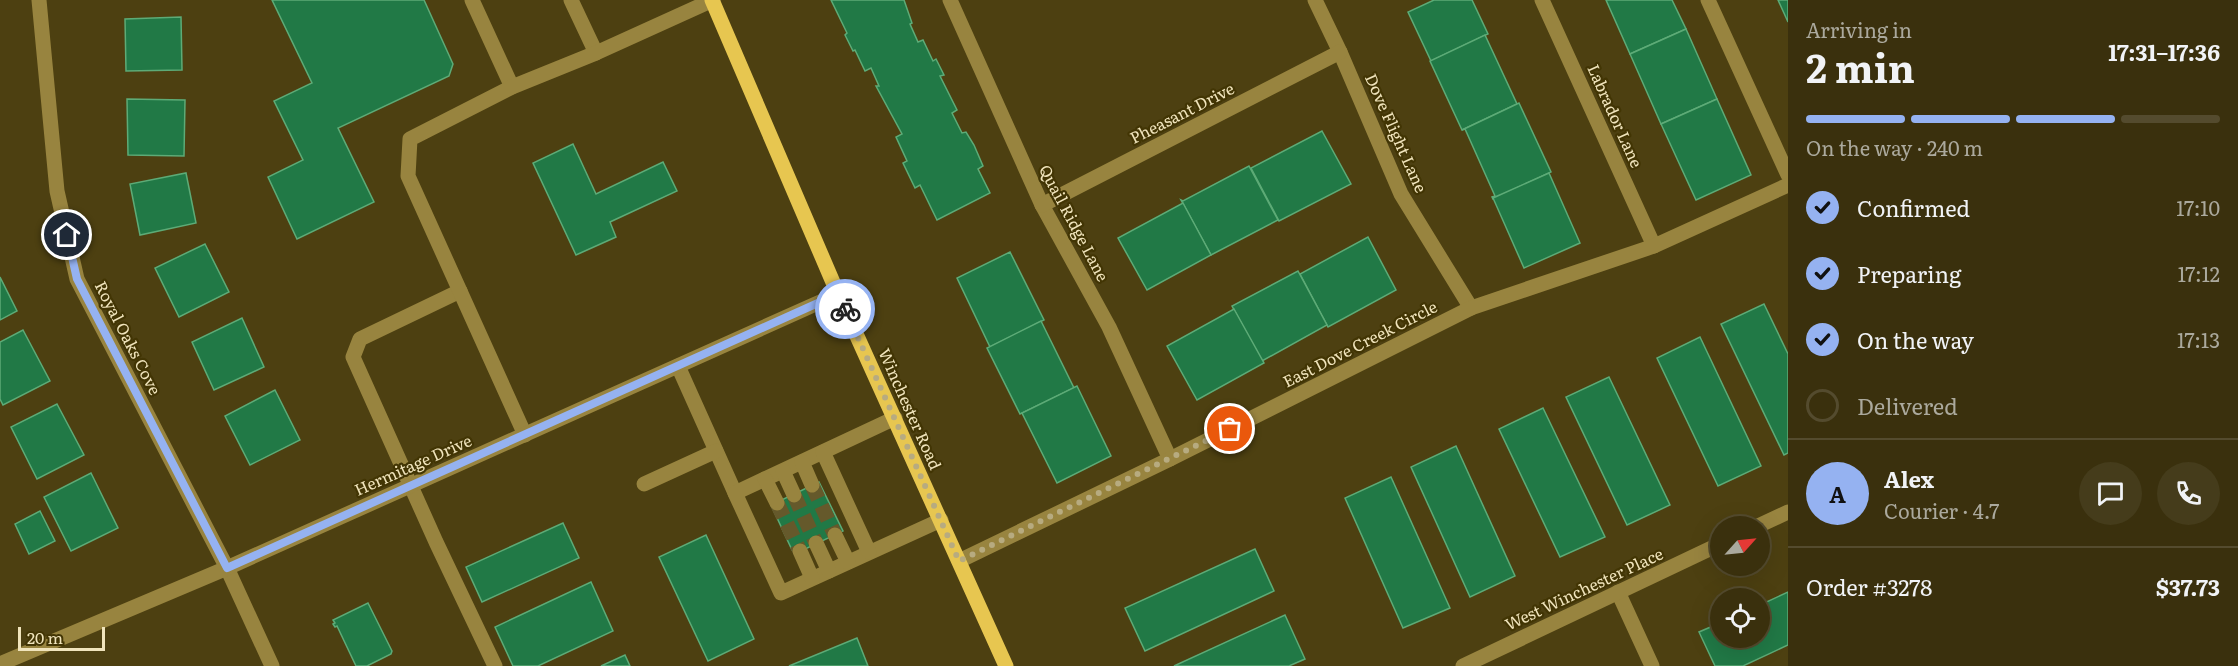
<!DOCTYPE html>
<meta charset="utf-8">
<style>
:root{--surface:#3a300d;--page:#453c1b;--text:#f1f3f6;--muted:#aba99d;--line:#544b2e;--accent:#95b2f1}
body{margin:0;font-family:Literata,serif;background:var(--page);color:var(--text);height:100vh;display:flex;flex-direction:column;font-size:22px;white-space:nowrap}
*{box-sizing:border-box;margin:0}
p{font-size:20px;color:var(--muted)}
.icon{flex:none;width:33px;height:33px;fill:none;stroke:currentColor;stroke-width:2;stroke-linecap:round;stroke-linejoin:round}
.map{position:relative;flex:1;overflow:hidden}
.details{display:flex;flex-direction:column;background:var(--surface);width:450px}
.details>*{flex:none}
.needle{width:39px;rotate:63deg}
.buttons{position:absolute;left:1710px;top:516px;display:grid;gap:12px}
.buttons a{display:grid;place-items:center;width:60px;height:60px;border-radius:50%;background:var(--surface);box-shadow:0 6px 24px #0002,0 0 0 2px var(--line);font-size:30px}
.scale{position:absolute;left:18px;bottom:15px;width:87px;box-sizing:border-box;padding-left:6px;border:3px solid #f0e4bc;border-top:0;font-size:16px;line-height:21px;white-space:nowrap;color:#f0e4bc;-webkit-text-stroke:4px #423504;paint-order:stroke}
.pin{position:absolute;display:grid;place-items:center;width:51px;height:51px;color:#fff;margin:-26px;border:3px solid #fff;border-radius:50%;box-shadow:0 2px 6px #0007}
.courier{position:absolute;display:grid;place-items:center;width:60px;height:60px;margin:-30px;border:4px solid #95b2f1;border-radius:50%;background:#fff;color:#222;box-shadow:0 2px 8px #0007}
.summary em{font-style:normal;font-weight:700}
.summary div{display:flex;flex-direction:column-reverse}
.summary{display:flex;align-items:center;justify-content:space-between;height:102px;padding:0 18px}
h1{font-size:39px;font-weight:700;line-height:45px}
.bar{display:grid;grid-template-columns:repeat(4,1fr);gap:9px 6px;align-content:center;height:72px;padding:0 18px}
.bar i{height:8px;border-radius:4px;background:var(--line)}
.bar .on{background:var(--accent)}
.bar p{grid-column:span 4}
.line{display:flex;align-items:center;gap:15px;padding:0 18px;border-top:2px solid var(--line)}
.line div{flex:1}
.round{display:grid;place-items:center;flex:none;width:63px;height:63px;border-radius:32px;background:var(--page)}
ol{padding:0 18px;list-style:none}
li{display:flex;align-items:center;gap:18px;height:66px}
li p{margin-inline-start:auto}
li .icon{padding:6px;border-radius:50%;background:var(--accent);color:#111;stroke-width:4}
li:last-child{color:var(--muted)}
li i{width:33px;height:33px;border:3px solid var(--line);border-radius:50%}
main{display:flex;flex:1;min-height:0}
.map>svg:first-child{display:block}
.building{fill:#217946;stroke:#5dab77;stroke-width:1.5}
.lines{fill:none;stroke-linecap:round;stroke-linejoin:round}
.minor-tunnel{stroke:#65592b;stroke-width:15;stroke-dasharray:15 8;stroke-linecap:butt}
.minor{stroke:#98843f;stroke-width:15}
.major{stroke:#e7c650;stroke-width:15}
.done{stroke:#b7ab80;stroke-width:6;stroke-dasharray:0 10.8}
.route{stroke:#95b2f1;stroke-width:8}
.labels{text-anchor:middle;stroke-width:4.5;stroke-linejoin:round;paint-order:stroke}
.street-label{font-size:16px;fill:#f0e4bc;stroke:#423504}
</style>
<main>
<div class="map">
<svg width="1788" height="666" viewBox="0 0 1788 666">
<rect width="100%" height="100%" fill="#4d4011"/>
<g class="building">
<polygon points="272,0 424,0 453,64 449,76 338,128 374,202 297,239 268,177 303,160 274,101 312,83"/>
<polygon points="831,0 904,0 912,23 910,24 918,42 923,40 933,61 936,59 944,75 940,76 957,110 952,113 962,133 966,132 974,145 983,166 978,169 990,193 937,220 920,185 915,188 903,163 907,161 896,137 902,134 876,86 879,86 871,68 865,71 855,50 853,51 845,35 847,33"/>
<polygon points="1434,0 1472,0 1488,34 1431,61 1408,12"/>
<polygon points="1606,0 1672,0 1686,29 1630,54"/>
<polygon points="1778,0 1788,0 1788,22"/>
<polygon points="181,17 182,70 126,71 125,19"/>
<polygon points="1686,29 1717,99 1661,124 1630,54"/>
<polygon points="1485,35 1517,104 1462,130 1430,61"/>
<polygon points="127,99 185,100 184,156 128,155"/>
<polygon points="1717,99 1751,175 1696,200 1661,124"/>
<polygon points="1519,103 1551,172 1493,199 1492,197 1495,196 1465,129 1462,130"/>
<polygon points="1322,131 1351,184 1279,221 1251,168"/>
<polygon points="573,144 596,194 663,162 677,191 610,222 616,237 576,255 533,163"/>
<polygon points="1249,166 1278,220 1211,255 1181,200 1183,201"/>
<polygon points="186,173 196,223 140,235 130,184"/>
<polygon points="1549,173 1580,243 1524,268 1493,198"/>
<polygon points="1183,203 1211,255 1147,290 1118,238"/>
<polygon points="1368,237 1396,290 1328,327 1300,274"/>
<polygon points="205,244 229,292 179,317 155,268"/>
<polygon points="1010,252 1044,320 990,347 957,278"/>
<polygon points="1298,271 1327,325 1262,361 1232,306"/>
<polygon points="0,277 17,311 0,320"/>
<polygon points="1764,304 1788,354 1788,453 1784,455 1721,324"/>
<polygon points="1234,309 1264,363 1197,400 1167,346"/>
<polygon points="242,318 264,367 214,390 192,342"/>
<polygon points="1041,321 1074,388 1020,414 987,348"/>
<polygon points="23,330 50,381 3,405 0,399 0,342"/>
<polygon points="1700,337 1761,466 1718,486 1657,358"/>
<polygon points="1609,377 1670,505 1627,525 1566,397"/>
<polygon points="1077,386 1111,456 1057,483 1022,413"/>
<polygon points="275,390 300,440 250,465 225,416"/>
<polygon points="57,404 84,455 37,479 11,427"/>
<polygon points="1543,408 1605,537 1560,557 1499,429"/>
<polygon points="1456,446 1515,576 1470,597 1411,467"/>
<polygon points="91,473 118,528 71,551 44,497"/>
<polygon points="1391,477 1450,608 1403,628 1345,498"/>
<polygon points="819,482 843,531 797,553 792,550 771,505"/>
<polygon points="40,511 55,541 29,554 15,524"/>
<polygon points="563,523 579,558 482,602 466,567"/>
<polygon points="706,535 754,639 708,661 659,557"/>
<polygon points="1255,549 1274,591 1145,651 1125,608"/>
<polygon points="591,582 613,631 538,666 513,666 495,627"/>
<polygon points="1788,592 1788,645 1743,666 1715,666 1699,632 1720,623 1720,638 1760,638 1760,605"/>
<polygon points="368,603 392,651 391,654 367,666 356,666 337,626 335,627 333,624 335,623 333,620"/>
<polygon points="1285,615 1305,659 1289,666 1174,666"/>
<polygon points="857,638 868,666 789,666"/>
<polygon points="625,655 630,666 601,666"/>
</g>
<g class="lines">
<g class="minor-tunnel">
<polyline points="812,485 835,535"/>
<polyline points="794,495 816,543"/>
<polyline points="777,503 800,551"/>
</g>
<g class="minor">
<polyline points="39,0 57,191 77,279 227,568 272,666"/>
<polyline points="472,0 512,87"/>
<polyline points="571,0 596,53"/>
<polyline points="950,0 1042,205 1109,327 1170,459"/>
<polyline points="1315,0 1340,52 1401,194 1471,308"/>
<polyline points="1542,0 1654,246"/>
<polyline points="1708,0 1788,175"/>
<polyline points="1042,205 1340,52"/>
<polyline points="460,291 360,339 353,357 436,542 495,666"/>
<polyline points="678,366 735,493"/>
<polyline points="895,418 735,493 781,593 941,520"/>
<polyline points="525,435 408,176 410,139 512,87 596,53 713,0"/>
<polyline points="823,452 869,552"/>
<polyline points="802,462 812,485"/>
<polyline points="783,471 794,495"/>
<polyline points="765,479 777,503"/>
<polyline points="644,484 716,451"/>
<polyline points="1758,526 1788,512"/>
<polyline points="835,535 848,562"/>
<polyline points="816,543 829,571"/>
<polyline points="800,551 812,578"/>
<polyline points="959,561 1170,459 1471,308 1654,246 1788,185"/>
<polyline points="1618,592 1652,666"/>
<polyline points="0,664 227,568 838,294"/>
<polyline points="1463,666 1720,544"/>
</g>
<polyline class="major" points="712,0 838,294 1006,666"/>
</g>
<g class="lines">
<polyline class="done" points="845,309 959,561 1230,429"/>
<polyline class="route" points="67,235 77,279 227,568 838,294 845,309"/>
</g>
<g class="labels">
<g class="street-label">
<text transform="translate(1182 113) rotate(-27)" y="6">Pheasant Drive</text>
<text transform="translate(1615 116) rotate(66)" y="6">Labrador Lane</text>
<text transform="translate(1396 133) rotate(66)" y="6">Dove Flight Lane</text>
<text transform="translate(1074 223) rotate(62)" y="6">Quail Ridge Lane</text>
<text transform="translate(128 338) rotate(63)" y="6">Royal Oaks Cove</text>
<text transform="translate(1360 344) rotate(-27)" y="6">East Dove Creek Circle</text>
<text transform="translate(910 409) rotate(66)" y="6">Winchester Road</text>
<text transform="translate(413 465) rotate(-24)" y="6">Hermitage Drive</text>
<text transform="translate(1584 589) rotate(-25)" y="6">West Winchester Place</text>
</g>
</g>
</svg>
<div class="buttons">
<a><svg class="needle" viewBox="-14 -14 28 28"><path d="M0-13l5 13h-10z" fill="#e53935"/><path d="M0 13l5-13h-10z" fill="#aba99d"/></svg></a>
<a><svg class="icon" aria-label="locate" viewBox="0 0 24 24"><circle cx="12" cy="12" r="6"/><path d="M12 2v4M12 18v4M2 12h4M18 12h4"/></svg></a>
</div>
<div class="scale">20 m</div>
<div class="pin" style="left:1230px;top:429px;background:#ea580c"><svg class="icon" aria-label="bag" viewBox="0 0 24 24"><path d="M5 8h14l-1 12H6zM9 8a3 3 0 0 1 6 0"/></svg></div>
<div class="pin" style="left:67px;top:235px;background:#1f2937"><svg class="icon" aria-label="home" viewBox="0 0 24 24"><path d="M3 11l9-7 9 7M6 9v11h12V9"/></svg></div>
<div class="courier" style="left:845px;top:309px"><svg class="icon" aria-label="bike" viewBox="0 0 24 24"><circle cx="6" cy="16" r="4"/><circle cx="18" cy="16" r="4"/><path d="M6 16l4-8h5l3 8M10 8l3 8H6M13 5h3"/></svg></div>
</div>
<section class="details">
<div class="summary"><div><h1>2 min</h1><p>Arriving in</p></div><em>17:31–17:36</em></div>
<div class="bar"><i class="on"></i><i class="on"></i><i class="on"></i><i></i><p>On the way · 240 m</p></div>
<ol>
<li><svg class="icon" aria-label="check" viewBox="0 0 24 24"><path d="M5 12l5 5 9-10"/></svg>Confirmed<p>17:10</p></li>
<li><svg class="icon" aria-label="check" viewBox="0 0 24 24"><path d="M5 12l5 5 9-10"/></svg>Preparing<p>17:12</p></li>
<li><svg class="icon" aria-label="check" viewBox="0 0 24 24"><path d="M5 12l5 5 9-10"/></svg>On the way<p>17:13</p></li>
<li><i></i>Delivered</li>
</ol>
<div class="line" style="height:108px"><b class="round" style="background:var(--accent);color:#111">A</b><div><b>Alex</b><p>Courier · 4.7</p></div><a class="round"><svg class="icon" aria-label="chat" viewBox="0 0 24 24"><path d="M4 5h16v11H9l-5 4z"/></svg></a><a class="round"><svg class="icon" aria-label="phone" viewBox="0 0 24 24"><path d="M5 4h4l2 5-3 2q2 4 5 5l2-3 5 2v4C11 20 4 13 5 4z"/></svg></a></div>
<div class="line" style="height:78px"><div>Order #3278</div><b>$37.73</b></div>
</section>
</main>
